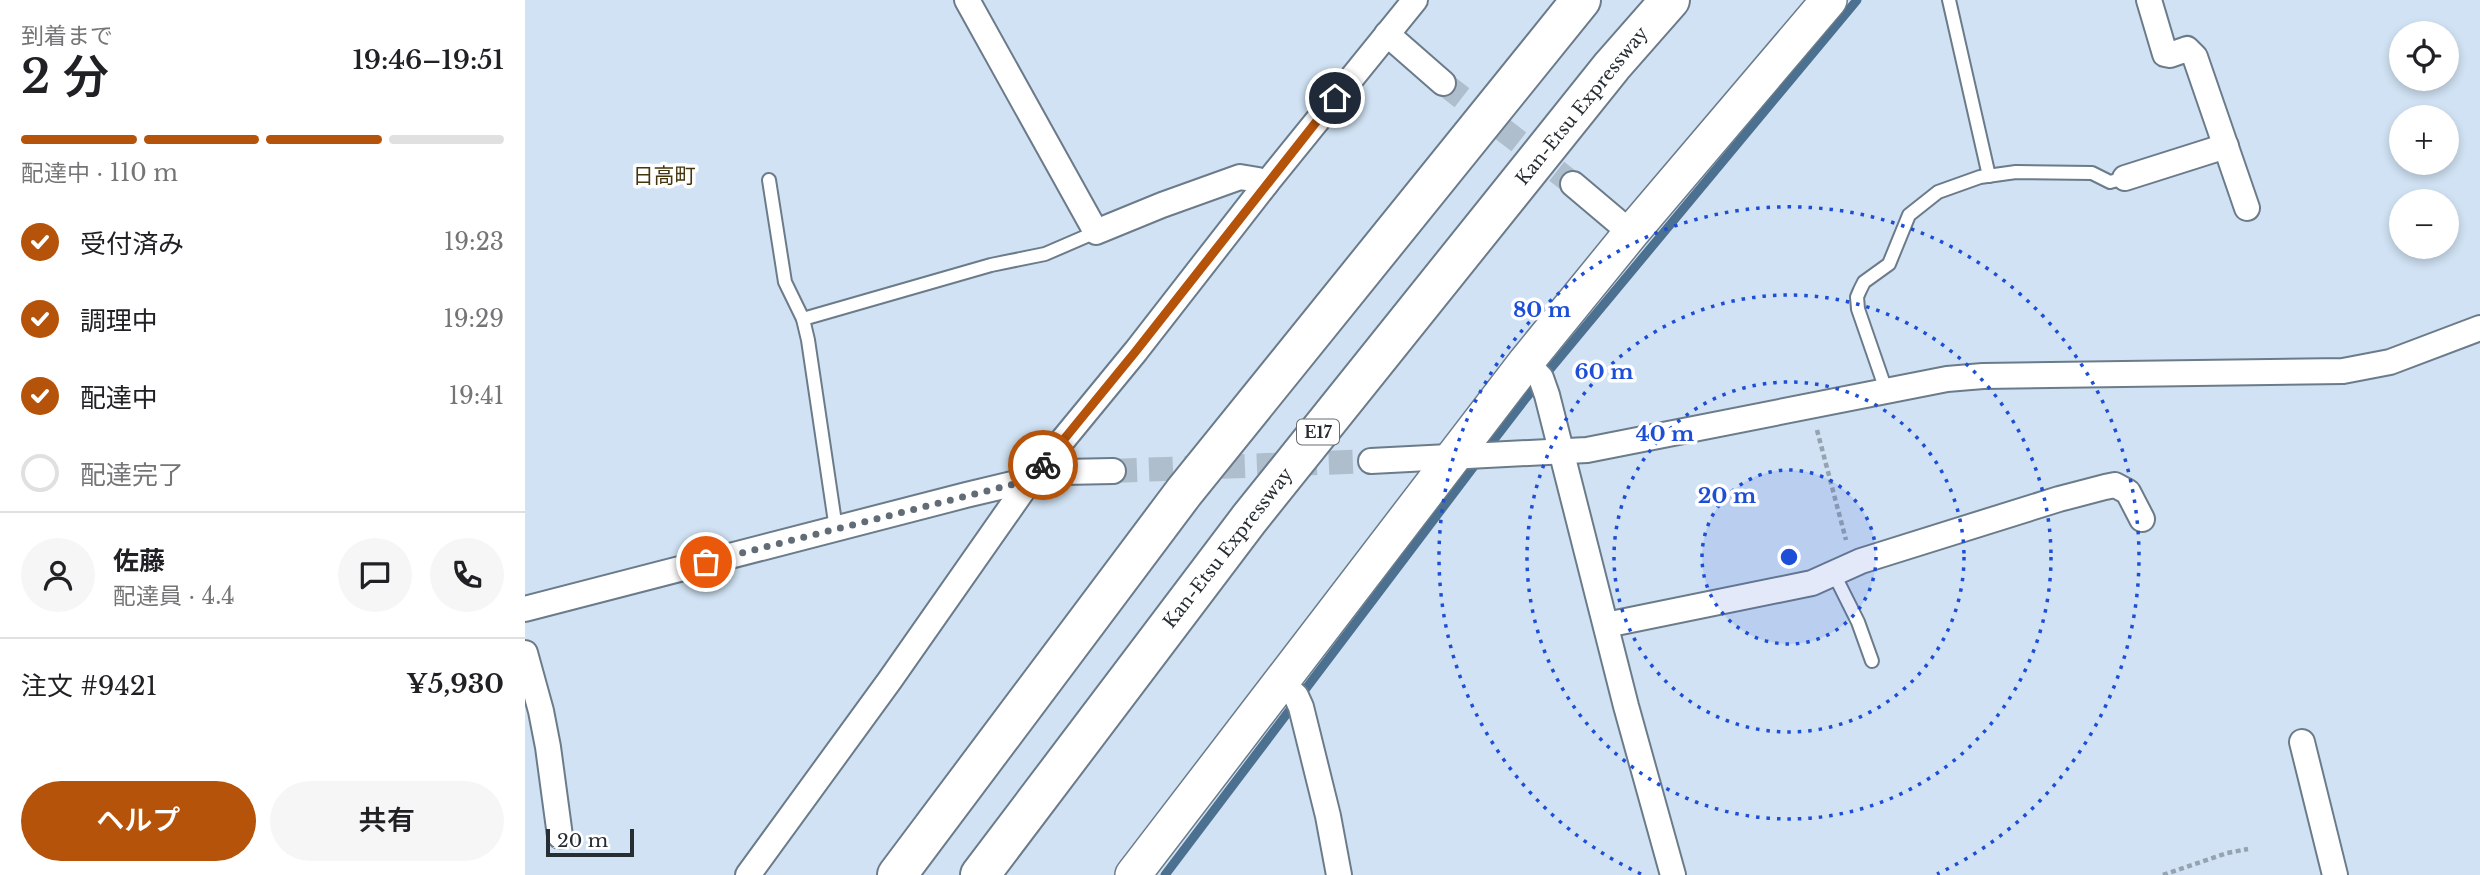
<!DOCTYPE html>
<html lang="ja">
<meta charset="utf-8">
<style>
:root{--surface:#fff;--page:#f6f6f6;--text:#202124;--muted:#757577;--line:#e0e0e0;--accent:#b45309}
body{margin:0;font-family:"Libre Baskerville","Noto Sans JP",serif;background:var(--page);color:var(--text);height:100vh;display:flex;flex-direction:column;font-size:26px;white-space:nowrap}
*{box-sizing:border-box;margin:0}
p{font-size:23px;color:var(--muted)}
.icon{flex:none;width:38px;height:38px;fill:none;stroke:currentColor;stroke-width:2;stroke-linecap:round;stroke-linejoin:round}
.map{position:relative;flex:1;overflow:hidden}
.panel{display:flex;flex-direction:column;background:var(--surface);width:525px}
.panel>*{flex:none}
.buttons{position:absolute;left:1864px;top:21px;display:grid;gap:14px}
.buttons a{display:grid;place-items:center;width:70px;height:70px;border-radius:50%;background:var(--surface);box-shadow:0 4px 10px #0003;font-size:35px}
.scale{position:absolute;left:21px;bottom:18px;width:88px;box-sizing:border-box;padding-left:7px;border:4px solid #262d33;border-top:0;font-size:19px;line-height:24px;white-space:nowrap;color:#262d33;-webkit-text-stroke:5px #fff;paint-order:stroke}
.pin{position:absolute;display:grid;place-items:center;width:60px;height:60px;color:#fff;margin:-30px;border:4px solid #fff;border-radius:50%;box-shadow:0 2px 7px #0007}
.courier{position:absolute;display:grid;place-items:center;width:70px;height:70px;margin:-35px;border:5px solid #b45309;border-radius:50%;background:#fff;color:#222;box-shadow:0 2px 9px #0007}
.head em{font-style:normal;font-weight:600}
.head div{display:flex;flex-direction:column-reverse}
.head{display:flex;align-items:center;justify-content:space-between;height:119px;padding:0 21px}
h1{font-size:46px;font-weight:600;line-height:52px}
.bar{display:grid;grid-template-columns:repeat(4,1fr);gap:10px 7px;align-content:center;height:84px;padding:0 21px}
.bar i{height:9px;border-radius:5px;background:var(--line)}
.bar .active{background:var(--accent)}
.bar p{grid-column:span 4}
.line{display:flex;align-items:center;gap:18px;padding:0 21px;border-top:2px solid var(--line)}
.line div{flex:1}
.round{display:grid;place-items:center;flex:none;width:74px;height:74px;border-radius:37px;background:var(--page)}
ol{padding:0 21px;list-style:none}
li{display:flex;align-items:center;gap:21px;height:77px}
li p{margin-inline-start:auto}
li .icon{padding:7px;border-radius:50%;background:var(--accent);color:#fff;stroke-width:4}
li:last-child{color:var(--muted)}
li i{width:38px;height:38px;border:4px solid var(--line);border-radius:50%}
.primary-button{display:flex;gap:14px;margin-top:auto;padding:14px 21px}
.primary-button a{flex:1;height:80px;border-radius:42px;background:var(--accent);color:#fff;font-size:28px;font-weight:600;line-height:80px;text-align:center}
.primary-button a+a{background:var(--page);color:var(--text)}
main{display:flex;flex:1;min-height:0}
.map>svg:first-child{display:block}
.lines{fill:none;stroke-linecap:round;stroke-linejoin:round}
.stream{stroke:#4c708f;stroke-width:9}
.street-tunnel{stroke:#aebecd;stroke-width:24;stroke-dasharray:24 12;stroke-linecap:butt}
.lane-casing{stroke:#6b7b8a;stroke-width:16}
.street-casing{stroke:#6b7b8a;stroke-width:28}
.secondary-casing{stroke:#6b7b8a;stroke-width:38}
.highway-casing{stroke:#6b7b8a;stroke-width:42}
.path{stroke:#95a3b0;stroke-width:4.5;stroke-dasharray:5 3.5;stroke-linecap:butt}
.lane{stroke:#fff;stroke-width:12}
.street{stroke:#fff;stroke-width:24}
.secondary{stroke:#fff;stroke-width:35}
.highway{stroke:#fff;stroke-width:38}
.done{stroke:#626c76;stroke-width:7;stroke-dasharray:0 12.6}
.route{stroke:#b45309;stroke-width:9}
.ring{fill:none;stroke:#1d4ed8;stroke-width:3.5;stroke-dasharray:3.5 7}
.labels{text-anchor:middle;stroke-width:7;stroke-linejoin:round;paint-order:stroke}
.shield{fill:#fff;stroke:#676c70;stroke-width:2}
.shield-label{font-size:16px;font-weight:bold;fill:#262d33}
.street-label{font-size:18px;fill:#262d33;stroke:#fff}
.quarter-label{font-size:21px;fill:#44350c;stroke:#fff}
.centre{fill:#1d4ed8;stroke:#fff;stroke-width:3.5}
.ring-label{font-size:21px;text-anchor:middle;font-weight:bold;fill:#1d4ed8;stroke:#fff;stroke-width:7;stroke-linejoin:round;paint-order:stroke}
</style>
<main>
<section class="panel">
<div class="head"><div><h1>2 分</h1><p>到着まで</p></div><em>19:46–19:51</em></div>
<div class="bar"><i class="active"></i><i class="active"></i><i class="active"></i><i></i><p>配達中 · 110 m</p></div>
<ol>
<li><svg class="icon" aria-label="check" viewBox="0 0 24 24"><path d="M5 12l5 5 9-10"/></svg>受付済み<p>19:23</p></li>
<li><svg class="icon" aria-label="check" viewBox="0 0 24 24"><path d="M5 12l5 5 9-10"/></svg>調理中<p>19:29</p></li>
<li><svg class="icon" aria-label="check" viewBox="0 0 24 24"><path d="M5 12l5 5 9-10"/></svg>配達中<p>19:41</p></li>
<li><i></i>配達完了</li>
</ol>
<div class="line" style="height:126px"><a class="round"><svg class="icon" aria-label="person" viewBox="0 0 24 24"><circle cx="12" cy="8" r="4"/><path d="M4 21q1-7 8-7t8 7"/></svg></a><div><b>佐藤</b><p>配達員 · 4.4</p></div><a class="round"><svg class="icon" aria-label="chat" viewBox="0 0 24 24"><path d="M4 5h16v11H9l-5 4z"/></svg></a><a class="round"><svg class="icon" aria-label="phone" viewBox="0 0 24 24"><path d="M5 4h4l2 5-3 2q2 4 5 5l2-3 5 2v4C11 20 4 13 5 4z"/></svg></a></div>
<div class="line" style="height:91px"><div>注文 #9421</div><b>¥5,930</b></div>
<div class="primary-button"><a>ヘルプ</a><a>共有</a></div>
</section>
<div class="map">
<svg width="1955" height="875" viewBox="0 0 1955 875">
<rect width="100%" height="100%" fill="#d0e2f3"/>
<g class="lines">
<g class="stream">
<polyline points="961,450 1001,398 1332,0"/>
<polyline points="640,875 953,461"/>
</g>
<g class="street-tunnel">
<polyline points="918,83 1048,184"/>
<polyline points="588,471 846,461"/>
</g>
<defs>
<g id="lane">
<polyline points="1424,0 1464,176"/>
<polyline points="244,180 260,282 278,319 283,340 311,529"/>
<polyline points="278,319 466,265 520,254 571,232"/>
<polyline points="1361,390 1333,309 1332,297 1335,290 1339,282 1364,264 1384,215 1413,192 1455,177 1491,172 1567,173 1585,182 1600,178"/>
<polyline points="1309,574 1333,622 1347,661"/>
</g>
<g id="street">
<polyline points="442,0 571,232 637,205 715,177 733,180 741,184"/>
<polyline points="1624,0 1640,54 1645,55 1662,49 1670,57 1722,208"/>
<polyline points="862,34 918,83"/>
<polyline points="1600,178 1701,146"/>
<polyline points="1048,184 1106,233"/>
<polyline points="1001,362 1016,378 1022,395 1101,706 1148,875"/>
<polyline points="846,461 1062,450 1422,379 1458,376 1818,371 1865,362 1955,328"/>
<polyline points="0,609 441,495 538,472 588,471"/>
<polyline points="1081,625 1287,583 1336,561 1534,499 1580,487 1590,485 1603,492 1617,519"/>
<polyline points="0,653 16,711 23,747 35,836"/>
<polyline points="756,682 771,696 776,707 803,816 814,875"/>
<polyline points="1777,742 1810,875"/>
<polyline points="223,875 365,680 505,480 611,351 741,184 890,0"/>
</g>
<polyline id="secondary" points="608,875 1001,362 1106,233 1304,0"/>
<g id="highway">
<polyline points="372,875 659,492 1056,0"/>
<polyline points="455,875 724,519 1087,66 1145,0"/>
</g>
</defs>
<use href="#lane" class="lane-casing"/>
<use href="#street" class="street-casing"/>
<use href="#secondary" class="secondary-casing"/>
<use href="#highway" class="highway-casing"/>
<g class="path">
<polyline points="1292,430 1321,540"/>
<polyline points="1638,875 1702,853 1723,849"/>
</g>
<use href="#lane" class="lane"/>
<use href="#street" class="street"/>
<use href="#secondary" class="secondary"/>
<use href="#highway" class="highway"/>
</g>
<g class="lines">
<polyline class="done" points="181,562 505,480 518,465"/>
<polyline class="route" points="518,465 611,351 810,98"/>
</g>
<circle cx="1264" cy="557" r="87" fill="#1d4ed8" fill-opacity=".12"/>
<g class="ring">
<circle cx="1264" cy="557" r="87"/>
<circle cx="1264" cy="557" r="175"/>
<circle cx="1264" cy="557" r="262"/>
<path d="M1116 874A350 350 0 1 1 1412 874"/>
</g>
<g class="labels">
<rect class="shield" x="772" y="419.5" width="42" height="25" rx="5"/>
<g class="shield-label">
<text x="793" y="438">E17</text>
</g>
<g class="street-label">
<text transform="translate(1057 106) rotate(-51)" y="6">Kan-Etsu Expressway</text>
<text transform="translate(703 548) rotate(-52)" y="6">Kan-Etsu Expressway</text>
</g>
<g class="quarter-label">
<text x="139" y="183">日高町</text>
</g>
</g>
<circle cx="1264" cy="557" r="10" class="centre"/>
<g class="ring-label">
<text x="1017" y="317">80 m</text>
<text x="1079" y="379">60 m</text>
<text x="1140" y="441">40 m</text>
<text x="1202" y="503">20 m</text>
</g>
</svg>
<div class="buttons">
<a><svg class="icon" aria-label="locate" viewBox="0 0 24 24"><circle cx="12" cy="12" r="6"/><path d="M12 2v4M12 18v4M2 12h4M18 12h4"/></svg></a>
<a>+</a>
<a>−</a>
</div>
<div class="scale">20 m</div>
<div class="pin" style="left:181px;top:562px;background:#ea580c"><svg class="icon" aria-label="bag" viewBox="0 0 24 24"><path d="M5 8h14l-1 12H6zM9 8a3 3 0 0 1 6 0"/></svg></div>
<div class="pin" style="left:810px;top:98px;background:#1f2937"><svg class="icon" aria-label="home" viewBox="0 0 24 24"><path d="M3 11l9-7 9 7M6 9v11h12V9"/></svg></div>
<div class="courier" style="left:518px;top:465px"><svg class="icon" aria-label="bike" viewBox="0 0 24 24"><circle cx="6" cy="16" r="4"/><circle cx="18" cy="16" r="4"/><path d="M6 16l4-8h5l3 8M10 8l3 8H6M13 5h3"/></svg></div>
</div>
</main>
